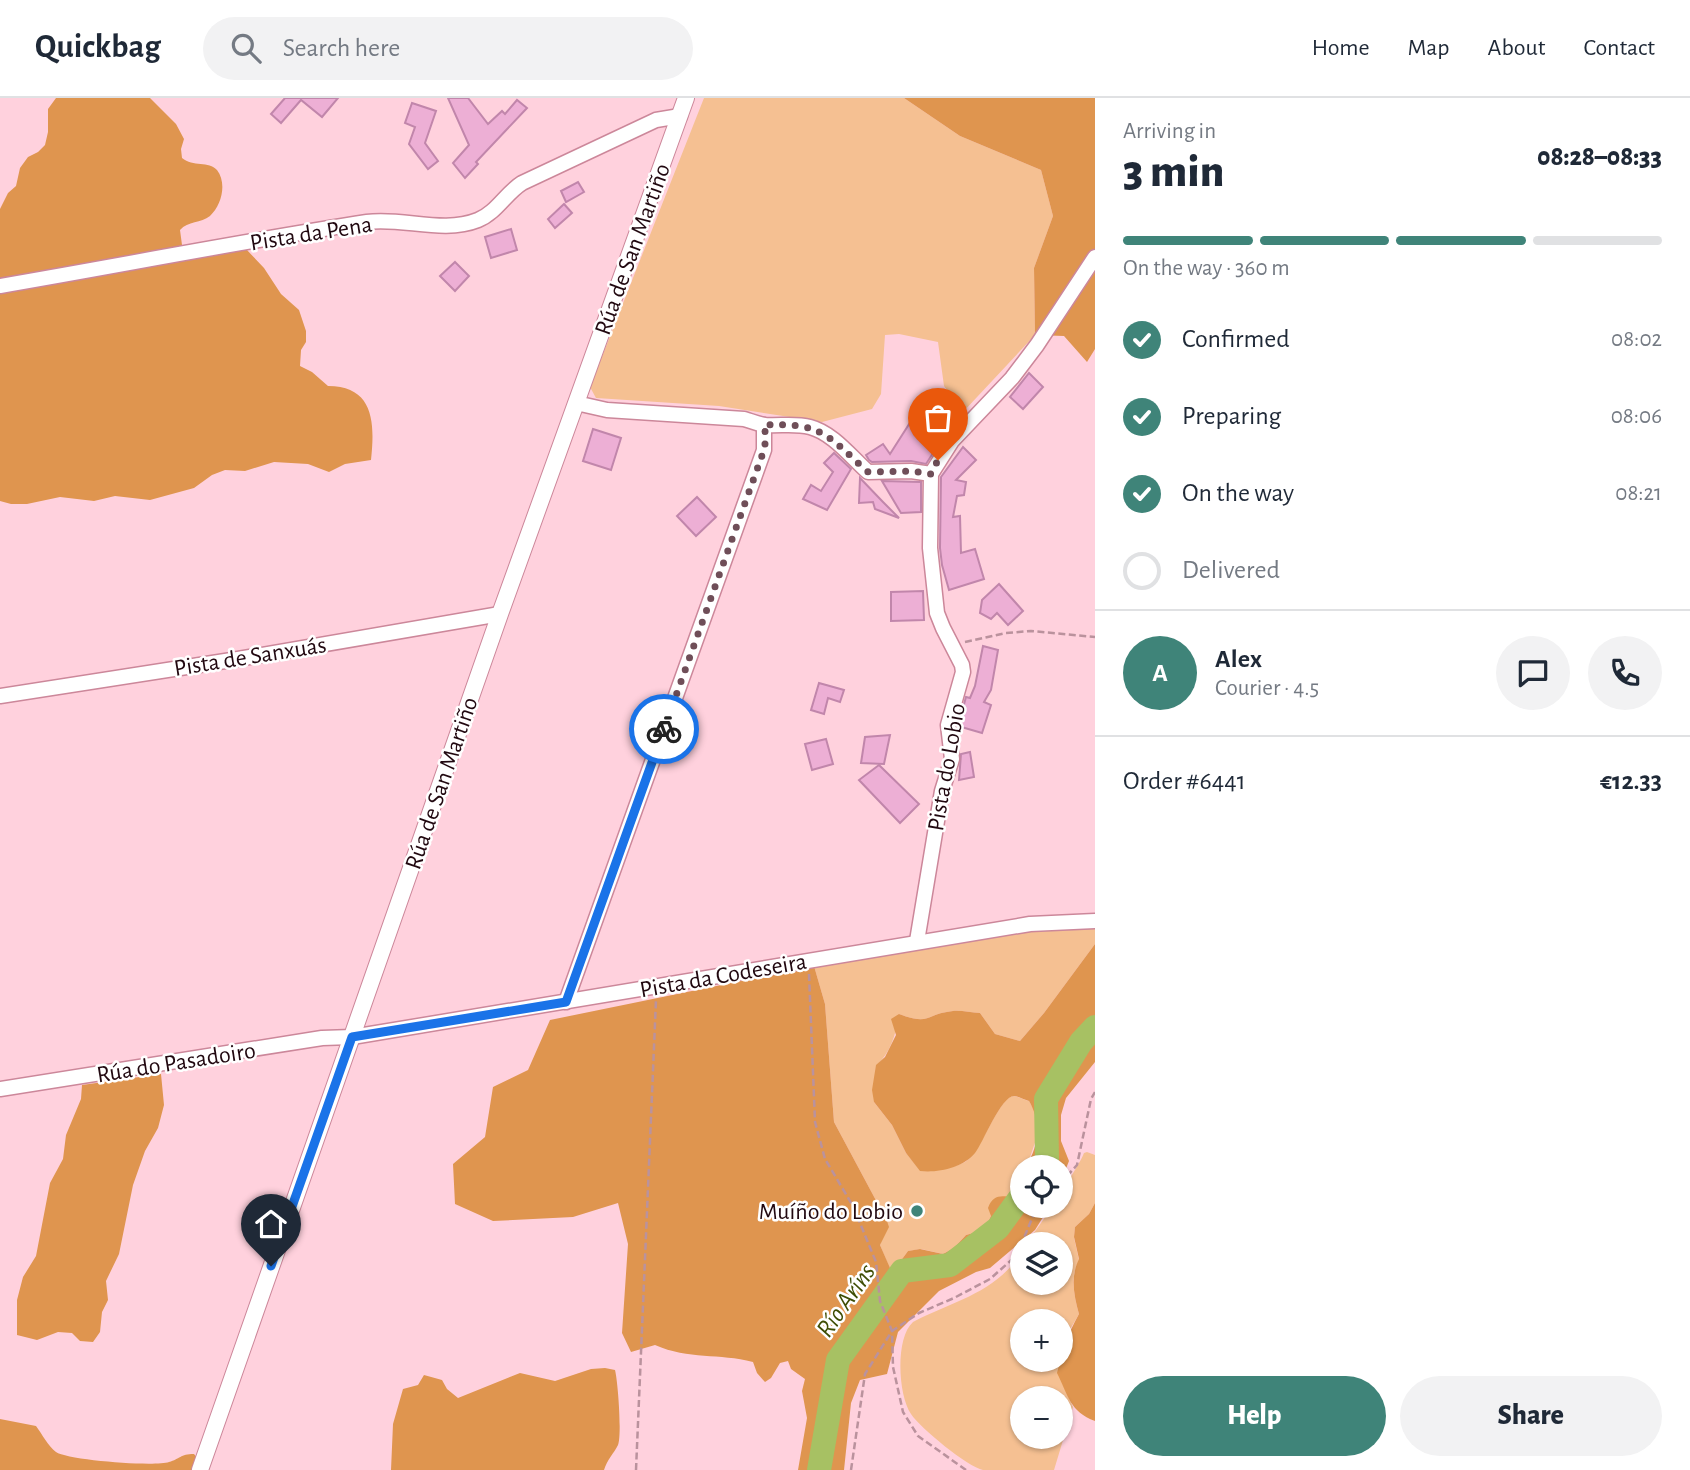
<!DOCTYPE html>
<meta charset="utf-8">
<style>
:root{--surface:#fff;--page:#f2f2f3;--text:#1f2937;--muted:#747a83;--line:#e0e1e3;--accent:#3f8479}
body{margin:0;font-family:"Alegreya Sans",sans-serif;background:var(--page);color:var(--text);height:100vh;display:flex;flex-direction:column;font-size:26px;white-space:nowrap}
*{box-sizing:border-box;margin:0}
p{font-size:23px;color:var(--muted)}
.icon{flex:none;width:38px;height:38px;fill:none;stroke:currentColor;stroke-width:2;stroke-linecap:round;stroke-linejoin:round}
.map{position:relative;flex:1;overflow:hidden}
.details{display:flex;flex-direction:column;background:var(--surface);width:595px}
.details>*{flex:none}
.buttons{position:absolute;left:1010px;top:1057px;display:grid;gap:14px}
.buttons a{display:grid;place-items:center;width:63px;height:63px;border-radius:50%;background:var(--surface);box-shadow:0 2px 5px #0004;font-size:35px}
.pin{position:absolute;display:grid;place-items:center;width:60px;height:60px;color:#fff;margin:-72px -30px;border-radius:50% 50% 50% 0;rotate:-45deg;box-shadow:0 0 7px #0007}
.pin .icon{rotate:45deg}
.courier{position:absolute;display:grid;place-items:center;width:70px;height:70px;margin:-35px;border:5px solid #1a73e8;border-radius:50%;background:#fff;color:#222;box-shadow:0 2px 9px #0007}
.overview em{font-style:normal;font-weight:800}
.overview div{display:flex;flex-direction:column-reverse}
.overview{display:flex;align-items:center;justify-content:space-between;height:119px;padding:0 28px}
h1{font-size:46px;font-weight:800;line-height:52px}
.bar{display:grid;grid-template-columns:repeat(4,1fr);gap:10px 7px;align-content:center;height:84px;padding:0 28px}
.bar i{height:9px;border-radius:5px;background:var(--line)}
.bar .on{background:var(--accent)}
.bar p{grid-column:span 4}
.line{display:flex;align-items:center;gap:18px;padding:0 28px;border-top:2px solid var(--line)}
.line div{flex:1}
.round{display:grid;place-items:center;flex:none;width:74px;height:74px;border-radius:37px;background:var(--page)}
ol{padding:0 28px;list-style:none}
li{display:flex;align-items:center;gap:21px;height:77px}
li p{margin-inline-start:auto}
li .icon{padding:7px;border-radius:50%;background:var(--accent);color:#fff;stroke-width:4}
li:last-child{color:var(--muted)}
li i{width:38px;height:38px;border:4px solid var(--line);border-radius:50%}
.cta{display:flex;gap:14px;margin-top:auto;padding:14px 28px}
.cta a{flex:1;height:80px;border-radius:42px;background:var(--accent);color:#fff;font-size:28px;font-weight:800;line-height:80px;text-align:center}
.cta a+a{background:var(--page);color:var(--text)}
header{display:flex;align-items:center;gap:42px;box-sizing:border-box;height:98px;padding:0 35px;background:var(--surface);border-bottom:2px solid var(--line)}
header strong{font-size:33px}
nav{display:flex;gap:38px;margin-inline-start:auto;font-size:24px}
.search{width:490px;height:63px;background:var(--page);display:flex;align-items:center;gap:18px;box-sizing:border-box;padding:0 24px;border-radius:38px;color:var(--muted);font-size:26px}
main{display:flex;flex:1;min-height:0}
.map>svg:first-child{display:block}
.green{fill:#f5c092;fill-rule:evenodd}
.forest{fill:#df954f}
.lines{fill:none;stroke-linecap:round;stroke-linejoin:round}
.river{stroke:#a7c163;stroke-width:24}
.building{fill:#edafd5;stroke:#c186ab;stroke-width:2}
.minor-casing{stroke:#cc879a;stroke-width:17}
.tertiary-casing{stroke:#cc879a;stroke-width:18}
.path{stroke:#ba929d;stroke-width:2.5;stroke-dasharray:7 3.5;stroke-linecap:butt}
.minor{stroke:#fff;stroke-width:14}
.tertiary{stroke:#fff;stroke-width:16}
.done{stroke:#6f4e58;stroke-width:7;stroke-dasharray:0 12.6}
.route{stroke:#1a73e8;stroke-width:9}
.poi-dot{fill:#3f8479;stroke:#fff;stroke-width:2.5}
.labels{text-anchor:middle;stroke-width:5;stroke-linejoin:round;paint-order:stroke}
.street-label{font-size:24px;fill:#210810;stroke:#fff}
.poi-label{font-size:24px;fill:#210810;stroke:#fff;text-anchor:end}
.water-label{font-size:26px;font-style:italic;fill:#3e4d04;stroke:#fff}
</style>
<header>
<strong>Quickbag</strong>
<div class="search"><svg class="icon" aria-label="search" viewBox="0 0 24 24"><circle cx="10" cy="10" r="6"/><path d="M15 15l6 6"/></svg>Search here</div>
<nav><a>Home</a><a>Map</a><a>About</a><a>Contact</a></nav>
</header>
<main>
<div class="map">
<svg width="1095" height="1372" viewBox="0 0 1095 1372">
<rect width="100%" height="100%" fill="#ffd1dd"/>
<g class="green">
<polygon points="704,0 904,0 960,38 1041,72 1053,118 1034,170 1035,237 963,314 944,288 938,244 899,236 885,237 881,296 872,311 822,324 719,308 596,300 590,289"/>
<path d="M1086,831H1095V846L1044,915L1020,943L995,936L980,915C971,915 961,912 953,913C925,916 931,928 899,916C896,936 891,954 876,968L874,1004L892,1027L906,1055L921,1073C934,1071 953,1071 965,1064C980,1056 999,999 1013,998C1018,998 1025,1002 1029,1003L1035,1013L1038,1036L1028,1065L1016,1079L1014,1101L991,1118L984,1132L966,1137L954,1150L943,1156L921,1151L908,1153L897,1168L890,1171L880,1147L887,1123L834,1024L825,906L814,868L1028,834Z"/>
<path d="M1087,1054L1095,1057V1105L1089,1116L1075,1129L1074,1140L1079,1162C1070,1179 1074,1198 1079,1216L1065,1240L1062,1264L1059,1268L1063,1287L1073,1309L1054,1372C1034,1372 1001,1372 983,1372C968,1369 920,1330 911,1316C898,1297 895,1240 913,1224C953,1203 997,1195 1022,1153V1185H1060V1146H1026L1053,1108H1060C1061,1089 1077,1072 1084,1055ZM1022,1223H1060V1262H1022ZM1022,1300H1060V1339H1022Z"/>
</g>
<g class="forest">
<path d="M56,0H150L176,26L184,41L181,51L182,60C193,69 209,63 217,72C227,85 222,107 210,118C201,125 188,123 180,132L182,147C202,159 225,153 246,151L264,170L281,196L299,212L306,233V244L301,252L300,268L312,274L328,288C374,288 375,325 371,362L345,366L329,374L308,366L274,364L245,373L225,372L212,377L194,390L150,402L115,398L94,403L60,399L27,406H11L0,403V111L8,95L16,88L20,70L28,59L38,54L45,47L48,34V11Z"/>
<polygon points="904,0 1095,0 1095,251 1087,264 1064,238 1035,237 1034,170 1053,118 1041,72 960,38"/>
<path d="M1095,846V964L1066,1000L1061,1017V1043L1069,1063L1061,1083L1060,1069H1025C1039,1049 1042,1025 1029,1003C1025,1002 1018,998 1014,998C1001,998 983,1045 975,1055C963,1070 938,1075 920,1073L906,1055L892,1027L874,1004L872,992L876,967L885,959L896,937L891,921L899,916C931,928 925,916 953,913C961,912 971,915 980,915L995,936L1020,943L1044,915Z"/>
<path d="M814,868L825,906L834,1024L887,1123L889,1129L880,1147L890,1170L897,1168L908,1153L920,1151L943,1156L954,1150L966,1137L984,1132L991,1118L988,1110C993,1097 1001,1097 1014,1100L1016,1079L1022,1073V1108H1050L1035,1132L990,1170L976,1174L939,1193L898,1234L887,1276L860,1282L851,1305L844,1372H798L807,1320L802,1293L805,1281L791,1271L788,1263L780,1265L771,1280L765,1284L757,1275L753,1264C719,1255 689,1262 655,1247L631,1254L622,1235L628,1146L618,1105L573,1119L493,1123L455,1106L453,1066L485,1039L493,989L528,972L550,922Z"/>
<polygon points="161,976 164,1007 158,1030 145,1053 133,1087 119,1156 106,1183 108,1202 102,1214 100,1234 93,1244 80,1243 72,1235 58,1234 37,1242 17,1237 17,1202 23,1179 36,1158 50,1085 63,1061 66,1037 81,1001 82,987"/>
<path d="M1095,1105V1323C1070,1314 1068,1297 1057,1275C1063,1253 1067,1237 1079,1216C1074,1198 1070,1179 1079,1161L1074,1139L1075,1129L1089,1116Z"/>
<path d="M591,1271L605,1270L615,1272C618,1284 622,1336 618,1347C614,1355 607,1362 604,1372H391L393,1326L403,1291L418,1287L424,1277L442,1282L447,1291L458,1300L520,1275L555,1283Z"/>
<path d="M0,1321L36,1328C42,1336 48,1348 56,1354C67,1362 154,1369 169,1364C180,1361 180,1356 194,1356L198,1361L196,1372H0Z"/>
</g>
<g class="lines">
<g class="river">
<polyline points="1041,1069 1047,1061 1046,1001 1081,944 1095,929"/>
<polyline points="819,1372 838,1262 902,1173 950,1167 998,1130 1022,1097"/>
</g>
</g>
<g class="building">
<polygon points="285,0 338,0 322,19 301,2 281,25 271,16"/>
<polygon points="448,0 468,0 488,26 502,13 505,16 517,2 527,10 476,64 478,66 465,80 453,65 469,47"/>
<polygon points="412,5 436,13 425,45 438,63 428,71 409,46 415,29 405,25"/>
<polygon points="578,84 584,94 566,104 561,93"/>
<polygon points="564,106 572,115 555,130 548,121"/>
<polygon points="511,131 517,152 491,160 485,139"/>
<polygon points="455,164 469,178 455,193 440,178"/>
<polygon points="1029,275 1043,289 1023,311 1010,299"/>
<polygon points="913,320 939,337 935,352 926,366 911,363 872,364 869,362 866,357 883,346 890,356"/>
<polygon points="593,331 621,340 611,372 583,363"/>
<polygon points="963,349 976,362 956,382 966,384 964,397 957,398 953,419 960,418 961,455 975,451 984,481 949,492 942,467 940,450 941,379"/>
<polygon points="834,355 851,371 827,412 803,401 811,387 821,393 833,374 824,365"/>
<polygon points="860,380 883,404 899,420 875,411 873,404 859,405"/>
<polygon points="882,383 921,384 921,414 901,415"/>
<polygon points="697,399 716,419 696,438 677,418"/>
<polygon points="999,486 1023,513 1008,527 997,515 991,521 980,515 982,502"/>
<polygon points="923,493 924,522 891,523 891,494"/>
<polygon points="983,548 998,552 991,592 984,604 991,607 982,635 958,628 966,599 970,600 975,588"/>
<polygon points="819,585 844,592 840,604 828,600 824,616 811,612"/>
<polygon points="890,637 884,666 861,665 865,639"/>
<polygon points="826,641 833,666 812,672 805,646"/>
<polygon points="970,654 974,679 959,682 961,656"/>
<polygon points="879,667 919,706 900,725 859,682"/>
</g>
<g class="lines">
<defs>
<g id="minor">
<path d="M0,188C122,167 244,143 367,124C403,119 443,136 478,122C496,115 506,95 522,85L656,22L680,18"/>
<path d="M576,305L607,312L744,321C751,323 758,326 765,327C781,328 795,325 810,329C833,335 851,359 868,374L911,373L931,376"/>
<polyline points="0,598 238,561 500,516"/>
<polyline points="917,843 942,693 952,661 948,627 963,574 962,567 943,530 937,515 930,450 931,376 952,343 1012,280 1037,247 1095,159"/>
<polyline points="566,904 764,352 764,327"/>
<polyline points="0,991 322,940 352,939 1030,826 1095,823"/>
</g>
<polyline id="tertiary" points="200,1372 500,516 686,0"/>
</defs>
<use href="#minor" class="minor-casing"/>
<use href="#tertiary" class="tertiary-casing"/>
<g class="path">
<polyline points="965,544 1006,535 1031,533 1095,539"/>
<polyline points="809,876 815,1024 825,1061 853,1108 876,1164 880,1203 892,1233 893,1269 903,1314 918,1338 966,1372"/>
<polyline points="1060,1086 1077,1067 1091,1001 1095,994"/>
<polyline points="636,1372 656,902"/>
<polyline points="851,1372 865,1276 892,1233 919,1215 954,1200 990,1181 1017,1157 1035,1113 1041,1108"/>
</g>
<use href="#minor" class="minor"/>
<use href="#tertiary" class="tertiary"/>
</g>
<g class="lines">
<path class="done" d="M664,631L764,352L766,340L764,327C822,324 828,338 868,374L912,373L931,376L938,362"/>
<polyline class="route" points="271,1168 352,939 566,904 664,631"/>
</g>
<circle class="poi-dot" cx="917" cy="1113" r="7"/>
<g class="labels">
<g class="street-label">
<text transform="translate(311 135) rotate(-9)" y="8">Pista da Pena</text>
<text transform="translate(632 151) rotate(-70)" y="8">Rúa de San Martiño</text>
<text transform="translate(250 558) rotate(-9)" y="8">Pista de Sanxuás</text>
<text transform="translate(946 669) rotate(-80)" y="8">Pista do Lobio</text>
<text transform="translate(441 685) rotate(-71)" y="8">Rúa de San Martiño</text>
<text transform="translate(723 877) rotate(-10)" y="8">Pista da Codeseira</text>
<text transform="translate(176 964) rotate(-9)" y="8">Rúa do Pasadoiro</text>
</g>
<g class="poi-label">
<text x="903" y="1121">Muíño do Lobio</text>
</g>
<g class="water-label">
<text transform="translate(845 1202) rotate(-55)" y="9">Río Aríns</text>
</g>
</g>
</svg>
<div class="buttons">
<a><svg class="icon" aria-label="locate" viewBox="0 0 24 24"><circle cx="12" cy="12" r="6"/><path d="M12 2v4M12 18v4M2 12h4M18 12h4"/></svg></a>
<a><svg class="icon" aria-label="layers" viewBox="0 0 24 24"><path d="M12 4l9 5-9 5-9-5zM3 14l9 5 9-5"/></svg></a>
<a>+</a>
<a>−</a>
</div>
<div class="pin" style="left:938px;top:362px;background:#ea580c"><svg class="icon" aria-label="bag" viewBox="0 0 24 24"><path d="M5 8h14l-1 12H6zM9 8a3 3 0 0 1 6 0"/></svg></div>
<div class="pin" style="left:271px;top:1168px;background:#1f2937"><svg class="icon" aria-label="home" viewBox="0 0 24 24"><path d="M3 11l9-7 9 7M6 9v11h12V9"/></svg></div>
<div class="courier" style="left:664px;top:631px"><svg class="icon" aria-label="bike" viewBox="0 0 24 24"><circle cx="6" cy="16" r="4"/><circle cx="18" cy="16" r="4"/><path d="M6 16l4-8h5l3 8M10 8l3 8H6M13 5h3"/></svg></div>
</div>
<section class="details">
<div class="overview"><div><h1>3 min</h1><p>Arriving in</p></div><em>08:28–08:33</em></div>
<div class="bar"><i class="on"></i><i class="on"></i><i class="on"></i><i></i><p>On the way · 360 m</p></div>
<ol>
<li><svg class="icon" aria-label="check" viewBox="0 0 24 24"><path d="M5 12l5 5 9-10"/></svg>Confirmed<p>08:02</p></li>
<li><svg class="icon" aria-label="check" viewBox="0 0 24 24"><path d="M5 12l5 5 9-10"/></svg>Preparing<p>08:06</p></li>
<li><svg class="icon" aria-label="check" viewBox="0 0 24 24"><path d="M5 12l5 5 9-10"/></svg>On the way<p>08:21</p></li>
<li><i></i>Delivered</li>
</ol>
<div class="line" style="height:126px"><b class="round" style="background:var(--accent);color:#fff">A</b><div><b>Alex</b><p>Courier · 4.5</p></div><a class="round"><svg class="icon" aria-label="chat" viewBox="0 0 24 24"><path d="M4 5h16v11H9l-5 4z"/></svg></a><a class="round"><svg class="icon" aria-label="phone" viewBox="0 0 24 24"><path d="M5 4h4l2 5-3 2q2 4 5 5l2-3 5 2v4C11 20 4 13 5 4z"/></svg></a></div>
<div class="line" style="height:91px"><div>Order #6441</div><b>€12.33</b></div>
<div class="cta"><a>Help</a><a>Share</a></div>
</section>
</main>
